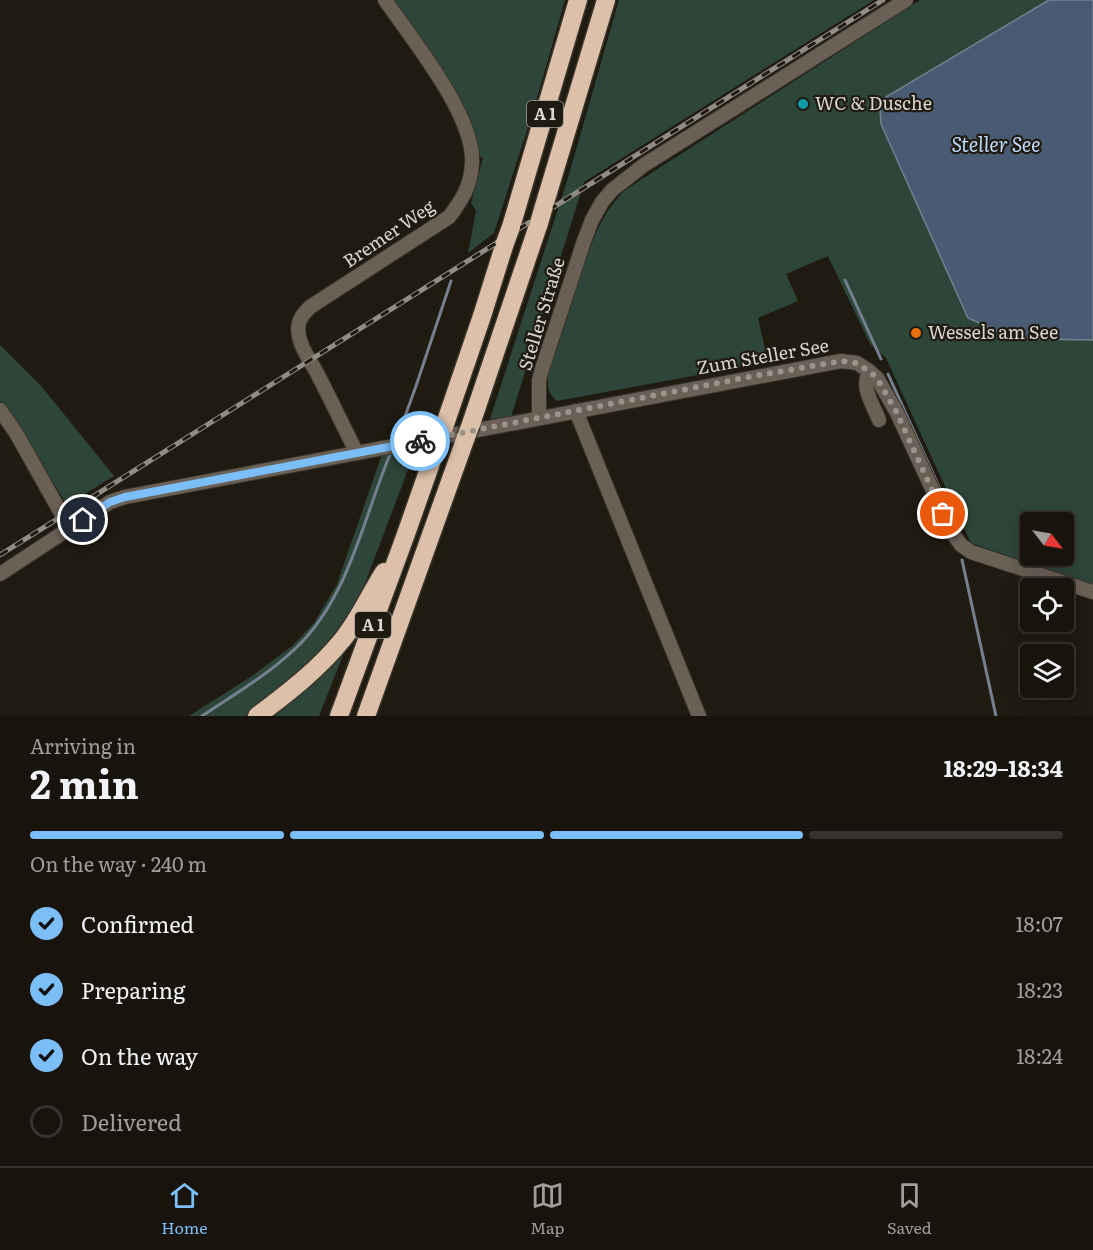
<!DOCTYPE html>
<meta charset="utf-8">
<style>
:root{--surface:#18140d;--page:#25211b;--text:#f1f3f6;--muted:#9f9e9d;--line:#36332e;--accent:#7bbef8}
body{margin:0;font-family:Literata,serif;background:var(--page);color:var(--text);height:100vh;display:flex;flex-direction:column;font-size:22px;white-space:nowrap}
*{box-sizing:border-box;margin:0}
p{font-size:20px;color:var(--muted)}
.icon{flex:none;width:33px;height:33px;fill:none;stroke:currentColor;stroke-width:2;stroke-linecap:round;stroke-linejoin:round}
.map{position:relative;height:716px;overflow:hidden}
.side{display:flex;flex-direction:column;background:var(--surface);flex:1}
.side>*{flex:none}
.needle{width:39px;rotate:121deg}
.buttons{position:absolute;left:1020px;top:512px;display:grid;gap:12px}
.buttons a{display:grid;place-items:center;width:54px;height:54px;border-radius:6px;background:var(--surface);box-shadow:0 3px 15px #0003,0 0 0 2px var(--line);font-size:30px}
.pin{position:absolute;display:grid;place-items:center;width:51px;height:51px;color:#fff;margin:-26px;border:3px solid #fff;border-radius:50%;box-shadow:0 2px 6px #0007}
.courier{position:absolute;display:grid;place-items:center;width:60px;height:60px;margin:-30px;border:4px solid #7bbef8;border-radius:50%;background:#fff;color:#222;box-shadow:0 2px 8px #0007}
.summary em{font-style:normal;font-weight:700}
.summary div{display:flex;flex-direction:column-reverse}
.summary{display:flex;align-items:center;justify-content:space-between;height:102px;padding:0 30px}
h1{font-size:39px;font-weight:700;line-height:45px}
.bar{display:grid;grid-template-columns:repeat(4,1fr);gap:9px 6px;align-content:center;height:72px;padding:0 30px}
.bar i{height:8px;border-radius:4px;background:var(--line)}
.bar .current{background:var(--accent)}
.bar p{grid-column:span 4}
ol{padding:0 30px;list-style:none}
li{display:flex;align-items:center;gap:18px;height:66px}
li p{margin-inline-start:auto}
li .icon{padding:6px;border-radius:50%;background:var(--accent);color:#111;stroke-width:4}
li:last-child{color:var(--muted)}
li i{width:33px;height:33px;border:3px solid var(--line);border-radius:50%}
.menu{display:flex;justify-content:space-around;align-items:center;height:84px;border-top:2px solid var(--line);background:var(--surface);font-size:16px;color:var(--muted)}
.menu a{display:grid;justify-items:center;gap:3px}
.menu .current{color:var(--accent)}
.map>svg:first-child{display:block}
.green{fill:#2e453a;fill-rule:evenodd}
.water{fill:#495b73;stroke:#74808f;stroke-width:1.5}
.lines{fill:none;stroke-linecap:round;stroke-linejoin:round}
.stream{stroke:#74808f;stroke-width:3}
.minor-casing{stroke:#3a352c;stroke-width:16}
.highway-casing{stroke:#3a352c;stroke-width:21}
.minor{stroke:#6b6056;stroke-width:14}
.highway{stroke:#dcc0a9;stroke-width:18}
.rail-casing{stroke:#918d85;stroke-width:5}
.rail{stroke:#201b11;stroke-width:3;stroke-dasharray:9;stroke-linecap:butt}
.highway-bridge-casing{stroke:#3a352c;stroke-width:21;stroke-linecap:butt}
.highway-bridge{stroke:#dcc0a9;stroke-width:18}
.done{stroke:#99958d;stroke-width:6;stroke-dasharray:0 10.8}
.route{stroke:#7bbef8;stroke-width:8}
.culture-dot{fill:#0f9aa8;stroke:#201b11;stroke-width:2}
.food-dot{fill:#e8710a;stroke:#201b11;stroke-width:2}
.labels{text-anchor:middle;stroke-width:4.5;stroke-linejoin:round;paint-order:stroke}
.shield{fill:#201b11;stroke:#a29f97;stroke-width:1.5}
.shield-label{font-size:16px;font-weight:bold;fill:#dad7d0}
.poi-label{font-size:18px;fill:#dad7d0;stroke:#201b11;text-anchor:start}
.street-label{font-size:18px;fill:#dad7d0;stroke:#201b11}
.water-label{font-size:20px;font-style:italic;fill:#bbd8fd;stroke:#201b11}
</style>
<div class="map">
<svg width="1093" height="716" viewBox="0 0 1093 716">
<rect width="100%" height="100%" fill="#201b11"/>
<g class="green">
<polygon points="390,0 565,0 535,105 494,233 468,253 476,211 471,203 483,158 480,157 467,114"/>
<polygon points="619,0 874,0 584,182 511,417 490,419 567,181"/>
<path d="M920,0H1093V586L971,543L886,358L870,344L828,256L786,274L798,301L758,318L768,362L557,401C547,392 548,387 548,374C558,346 567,318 576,290C588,254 597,217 625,190ZM1030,522H1064V555H1030Z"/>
<polygon points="0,345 42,387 114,476 67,505 21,430 0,401"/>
<polygon points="417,446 364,586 342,630 310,666 247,716 189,716 252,676 291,647 314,623 337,584 382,454"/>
<polygon points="343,655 319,716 271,716 313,684"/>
</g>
<polygon class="water" points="1049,0 1093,0 1093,340 1032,339 999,332 968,318 881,124 880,110 886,97"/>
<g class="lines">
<g class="stream">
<polyline points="845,280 881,359"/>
<polyline points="888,374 959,531"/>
<polyline points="399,433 416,386 451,281"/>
<polyline points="962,560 996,716"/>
<path d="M202,716C236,693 273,672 302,642C351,590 364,516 391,452"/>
</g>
<defs>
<g id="minor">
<path d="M869,371C861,389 872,402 879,420"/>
<polyline points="0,410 16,433 70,529"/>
<polyline points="576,411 699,716"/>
<polyline points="539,418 539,380 542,369 584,241 592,220 602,202 612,190 644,165 906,0"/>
<path d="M357,453C344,428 332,402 319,377C313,364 301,350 299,336C296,323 301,316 310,307L449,217C462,200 471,186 472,163C475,116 412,39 385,0"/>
<polyline points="0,574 96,511 110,502 125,497 841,361 857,363 869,371 877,378 897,413 953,534 961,545 971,552 1093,592"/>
</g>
<g id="highway">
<polyline points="544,206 606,0"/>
<polyline points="511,227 578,0"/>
<polyline points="471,424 539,223"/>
<polyline points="443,430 482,316 505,243"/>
<path d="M257,716C288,693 319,669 343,639C359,619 370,594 384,572"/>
<polyline points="339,716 406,534 438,443"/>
<polyline points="366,716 466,437"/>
</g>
</defs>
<use href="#minor" class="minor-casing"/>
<use href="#highway" class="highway-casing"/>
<use href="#minor" class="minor"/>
<use href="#highway" class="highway"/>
<defs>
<polyline id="rail" points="0,555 883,0"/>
</defs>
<use href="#rail" class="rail-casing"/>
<use href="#rail" class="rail"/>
<defs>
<g id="highway-bridge">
<polyline points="539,223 544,206"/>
<polyline points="505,243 511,227"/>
<polyline points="466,437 471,424"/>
<polyline points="438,443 443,430"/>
</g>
</defs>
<use href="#highway-bridge" class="highway-bridge-casing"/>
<use href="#highway-bridge" class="highway-bridge"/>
</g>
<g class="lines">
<polyline class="done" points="420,441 754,376 842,361 856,363 869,371 877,378 897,413 943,514"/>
<polyline class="route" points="83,520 110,502 125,497 420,441"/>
</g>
<circle class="culture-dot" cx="803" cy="104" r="6"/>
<circle class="food-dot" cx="916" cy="333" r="6"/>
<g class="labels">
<g class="shield">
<rect x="527" y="101" width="36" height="26" rx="4.5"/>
<rect x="355" y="612" width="36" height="26" rx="4.5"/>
</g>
<g class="shield-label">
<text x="545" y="120">A 1</text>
<text x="373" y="631">A 1</text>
</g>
<g class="poi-label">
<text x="815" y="110">WC &amp; Dusche</text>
<text x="928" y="339">Wessels am See</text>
</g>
<g class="street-label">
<text transform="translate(389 234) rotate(-34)" y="6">Bremer Weg</text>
<text transform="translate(542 314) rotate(-73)" y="6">Steller Straße</text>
<text transform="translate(763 357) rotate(-10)" y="6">Zum Steller See</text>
</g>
<g class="water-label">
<text x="996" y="152">Steller See</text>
</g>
</g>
</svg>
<div class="buttons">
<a><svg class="needle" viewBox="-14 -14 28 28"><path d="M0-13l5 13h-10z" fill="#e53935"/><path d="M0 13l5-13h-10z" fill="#9f9e9d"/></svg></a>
<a><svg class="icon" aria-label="locate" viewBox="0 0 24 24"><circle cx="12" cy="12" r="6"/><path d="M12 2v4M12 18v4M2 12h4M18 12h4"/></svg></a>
<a><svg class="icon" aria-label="layers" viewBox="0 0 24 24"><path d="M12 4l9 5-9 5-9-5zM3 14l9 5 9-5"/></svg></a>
</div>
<div class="pin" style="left:943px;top:514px;background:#ea580c"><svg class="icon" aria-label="bag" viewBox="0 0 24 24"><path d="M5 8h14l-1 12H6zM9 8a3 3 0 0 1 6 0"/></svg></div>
<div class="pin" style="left:83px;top:520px;background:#1f2937"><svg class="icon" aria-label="home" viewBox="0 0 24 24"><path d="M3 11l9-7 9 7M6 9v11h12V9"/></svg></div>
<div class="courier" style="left:420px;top:441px"><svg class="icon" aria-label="bike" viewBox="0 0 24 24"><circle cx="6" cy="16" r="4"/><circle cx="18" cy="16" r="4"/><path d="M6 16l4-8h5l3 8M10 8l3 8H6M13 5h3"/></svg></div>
</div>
<section class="side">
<div class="summary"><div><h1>2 min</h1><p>Arriving in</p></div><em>18:29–18:34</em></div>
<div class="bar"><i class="current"></i><i class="current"></i><i class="current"></i><i></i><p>On the way · 240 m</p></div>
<ol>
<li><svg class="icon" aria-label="check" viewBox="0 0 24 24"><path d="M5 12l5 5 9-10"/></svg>Confirmed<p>18:07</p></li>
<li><svg class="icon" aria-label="check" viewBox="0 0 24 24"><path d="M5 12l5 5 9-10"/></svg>Preparing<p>18:23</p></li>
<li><svg class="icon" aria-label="check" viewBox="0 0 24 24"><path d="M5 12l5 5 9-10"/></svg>On the way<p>18:24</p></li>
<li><i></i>Delivered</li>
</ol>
</section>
<nav class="menu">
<a class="current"><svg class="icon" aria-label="home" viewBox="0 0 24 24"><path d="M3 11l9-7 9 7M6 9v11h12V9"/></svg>Home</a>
<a><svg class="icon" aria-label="map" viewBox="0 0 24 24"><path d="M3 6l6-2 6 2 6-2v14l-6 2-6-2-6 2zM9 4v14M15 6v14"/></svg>Map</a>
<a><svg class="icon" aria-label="saved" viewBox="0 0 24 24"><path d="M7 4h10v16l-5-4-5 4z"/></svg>Saved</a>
</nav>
